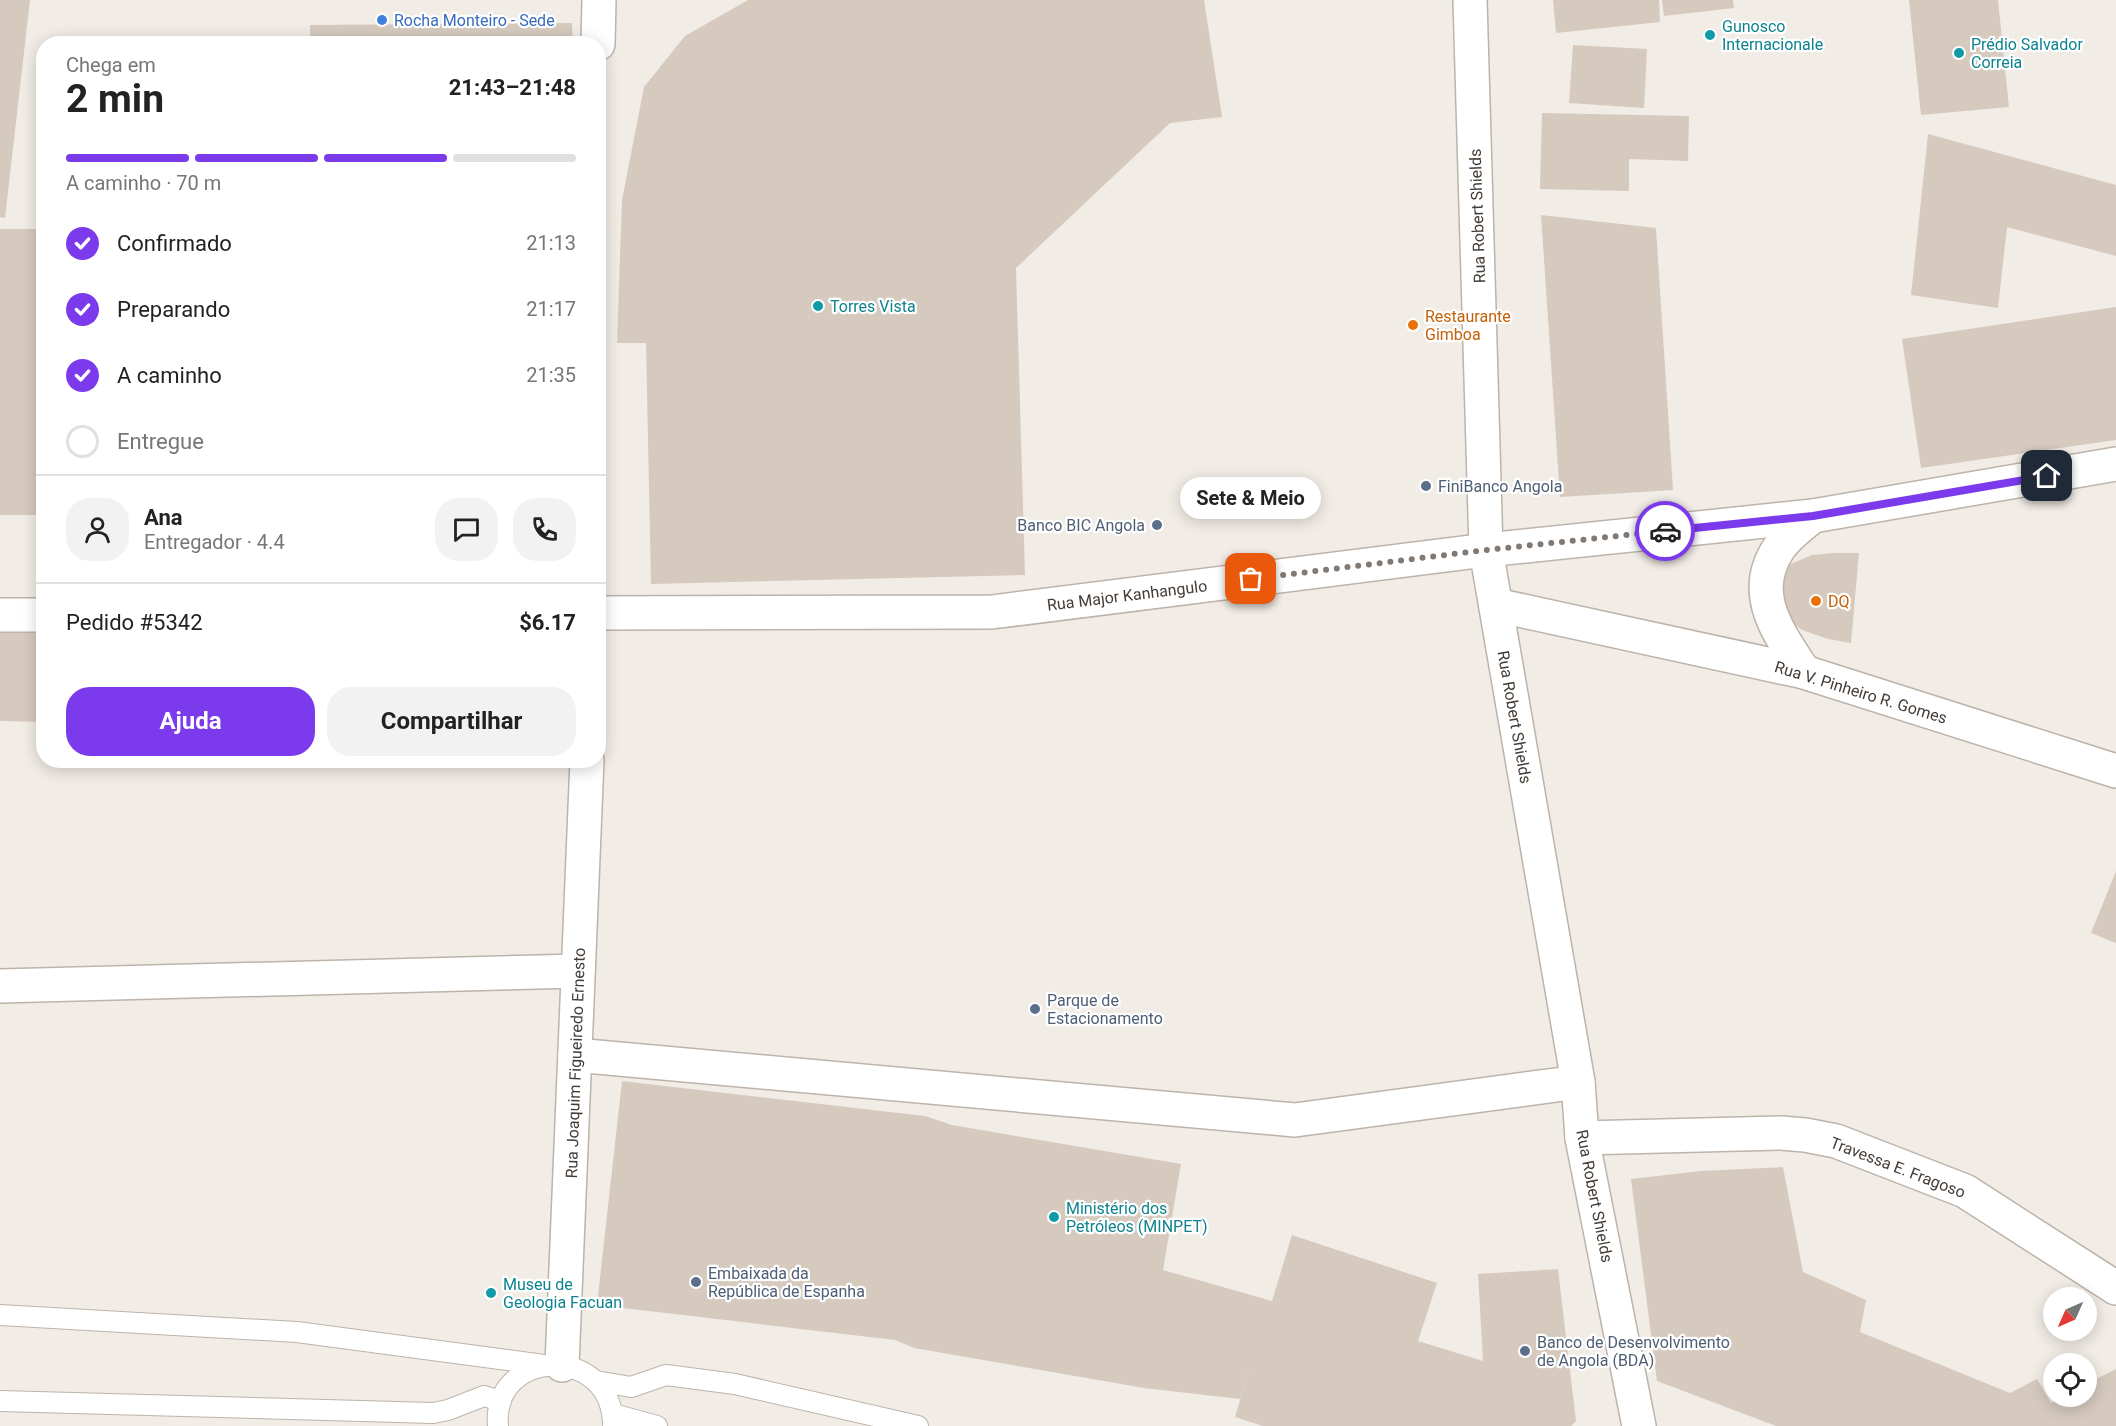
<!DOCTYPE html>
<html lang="pt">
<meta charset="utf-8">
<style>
:root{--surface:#fff;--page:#f2f2f2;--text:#222;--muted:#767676;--line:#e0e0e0;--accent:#7c3aed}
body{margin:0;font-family:Roboto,sans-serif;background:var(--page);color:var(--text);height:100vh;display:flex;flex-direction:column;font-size:22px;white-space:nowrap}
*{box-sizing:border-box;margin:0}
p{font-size:20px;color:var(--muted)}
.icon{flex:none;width:33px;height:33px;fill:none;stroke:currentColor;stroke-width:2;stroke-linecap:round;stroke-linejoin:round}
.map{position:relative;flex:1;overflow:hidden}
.details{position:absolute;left:36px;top:36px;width:570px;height:732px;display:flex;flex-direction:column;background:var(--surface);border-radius:24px;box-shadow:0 3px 15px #0003}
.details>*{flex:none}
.needle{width:39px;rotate:225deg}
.controls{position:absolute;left:2043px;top:1287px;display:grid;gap:12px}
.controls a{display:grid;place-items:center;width:54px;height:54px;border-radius:50%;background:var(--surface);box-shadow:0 3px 15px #0003;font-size:30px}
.pin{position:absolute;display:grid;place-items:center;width:51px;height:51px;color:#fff;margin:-26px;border-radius:12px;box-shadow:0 3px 9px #0006}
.courier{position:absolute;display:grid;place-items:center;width:60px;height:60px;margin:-30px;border:4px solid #7c3aed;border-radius:50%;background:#fff;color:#222;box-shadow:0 2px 8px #0007}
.bubble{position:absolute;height:42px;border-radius:21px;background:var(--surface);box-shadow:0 3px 15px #0003;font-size:20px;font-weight:700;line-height:42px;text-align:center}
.headline em{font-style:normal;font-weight:700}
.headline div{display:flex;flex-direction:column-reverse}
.headline{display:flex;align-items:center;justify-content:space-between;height:102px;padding:0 30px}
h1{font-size:39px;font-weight:700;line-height:45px}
.bar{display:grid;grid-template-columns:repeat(4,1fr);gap:9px 6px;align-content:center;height:72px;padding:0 30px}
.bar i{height:8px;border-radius:4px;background:var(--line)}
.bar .active{background:var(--accent)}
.bar p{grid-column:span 4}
.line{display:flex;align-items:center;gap:15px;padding:0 30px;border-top:2px solid var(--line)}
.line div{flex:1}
.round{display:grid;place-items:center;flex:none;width:63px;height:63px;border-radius:24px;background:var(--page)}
ol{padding:0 30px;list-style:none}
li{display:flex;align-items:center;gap:18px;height:66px}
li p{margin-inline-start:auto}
li .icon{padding:6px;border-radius:50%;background:var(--accent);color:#fff;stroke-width:4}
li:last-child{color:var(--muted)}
li i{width:33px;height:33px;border:3px solid var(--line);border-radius:50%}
.cta{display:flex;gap:12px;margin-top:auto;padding:12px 30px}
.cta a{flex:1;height:69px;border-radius:24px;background:var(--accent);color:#fff;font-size:24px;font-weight:700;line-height:69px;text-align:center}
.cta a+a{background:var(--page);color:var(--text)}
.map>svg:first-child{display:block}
.building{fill:#d6cabf}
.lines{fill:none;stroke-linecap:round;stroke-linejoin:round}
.service-casing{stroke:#bdb3a9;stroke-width:22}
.minor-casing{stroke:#bdb3a9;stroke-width:36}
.tertiary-casing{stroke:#bdb3a9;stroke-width:36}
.service{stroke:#fff;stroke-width:20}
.minor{stroke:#fff;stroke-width:33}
.tertiary{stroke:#fff;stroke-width:33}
.done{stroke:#817a74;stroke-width:6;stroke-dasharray:0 10.8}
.route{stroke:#7c3aed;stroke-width:8}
.shop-dot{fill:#3f7fe0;stroke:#fff;stroke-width:2}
.culture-dot{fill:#0f9aa8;stroke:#fff;stroke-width:2}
.food-dot{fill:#e8710a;stroke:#fff;stroke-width:2}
.service-dot{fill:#5c6f8a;stroke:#fff;stroke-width:2}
.labels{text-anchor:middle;stroke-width:4.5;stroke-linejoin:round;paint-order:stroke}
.shop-label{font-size:16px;fill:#366cbe;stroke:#fff;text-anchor:start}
.culture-label{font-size:16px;fill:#0d838f;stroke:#fff;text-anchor:start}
.street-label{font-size:16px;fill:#443c36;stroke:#fff}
.food-label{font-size:16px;fill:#c56008;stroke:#fff;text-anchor:start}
.service-label{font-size:16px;fill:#4e5e75;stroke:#fff;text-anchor:start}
</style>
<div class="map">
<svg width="2116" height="1426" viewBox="0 0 2116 1426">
<rect width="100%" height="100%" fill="#f2ece6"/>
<g class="building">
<polygon points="0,0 30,0 5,218 0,217"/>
<polygon points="748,0 1204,0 1222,117 1170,123 1016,268 1025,575 651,584 646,343 617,343 622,200 644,87 685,36"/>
<polygon points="1553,0 1659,0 1660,22 1556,33"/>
<polygon points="1662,0 1733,0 1734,8 1664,16"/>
<polygon points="1909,0 1998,0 2009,107 1921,115"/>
<polygon points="572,23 573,44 310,44 310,25"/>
<polygon points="1573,45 1647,49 1644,108 1569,103"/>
<polygon points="1542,113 1689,116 1688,161 1629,159 1629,191 1540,189"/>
<polygon points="1928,134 2116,185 2116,256 2007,227 1998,308 1911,295"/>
<polygon points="1541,215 1656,228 1673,490 1560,497"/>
<rect x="0" y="229" width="44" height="286"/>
<polygon points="2116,307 2116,440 1921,468 1902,339"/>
<polygon points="1834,553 1859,553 1851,643 1828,639 1802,630 1782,614 1775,588 1788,565 1812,555"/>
<polygon points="0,632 44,633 44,722 0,721"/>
<polygon points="2116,871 2116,943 2091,933"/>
<polygon points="622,1081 925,1116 952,1125 1181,1164 1163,1270 1272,1301 1292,1235 1437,1283 1418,1341 1483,1361 1478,1274 1558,1269 1576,1421 1571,1426 1263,1426 1235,1417 1249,1370 1240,1399 1144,1388 914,1348 895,1340 597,1305"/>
<polygon points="1783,1167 1803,1272 1866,1300 1860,1332 2010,1393 2037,1379 2051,1403 2063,1396 2086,1396 2086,1384 2116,1369 2116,1426 1776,1426 1657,1381 1631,1179 1701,1171"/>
</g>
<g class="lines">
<defs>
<g id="service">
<polyline points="0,1315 297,1332 544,1365"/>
<polyline points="596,1381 631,1387 666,1375 735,1384 918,1426"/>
<polyline points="0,1401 433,1413 448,1410 484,1396 501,1401"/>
<polyline points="613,1414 657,1426"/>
<path d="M498,1426C491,1348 613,1343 613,1426"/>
</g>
<g id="minor">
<polyline points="598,44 599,0"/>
<polyline points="1496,605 1804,672 2116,771"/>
<polyline points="0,986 578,971"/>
<polyline points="575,1055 1295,1120 1578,1082"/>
<polyline points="1582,1138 1781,1133 1805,1135 1836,1141 1965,1191 2116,1288"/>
<polyline points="562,1365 587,760"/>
</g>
<g id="tertiary">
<polyline points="1470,0 1486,550 1578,1082 1582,1138 1639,1426"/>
<polyline points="598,613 992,612 1486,550 1813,516 2116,464"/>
<polyline points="0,615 44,615"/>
<path d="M1804,672C1779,633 1748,594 1779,548C1788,535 1802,525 1813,516"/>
</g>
</defs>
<use href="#service" class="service-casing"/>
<use href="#minor" class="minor-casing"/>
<use href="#tertiary" class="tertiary-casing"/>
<use href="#service" class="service"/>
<use href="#minor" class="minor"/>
<use href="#tertiary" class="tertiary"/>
</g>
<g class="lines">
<polyline class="done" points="1251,579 1486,550 1665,531"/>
<polyline class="route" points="1665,531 1813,516 2047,476"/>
</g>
<circle class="shop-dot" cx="382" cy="20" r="6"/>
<g class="culture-dot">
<circle cx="1710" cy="35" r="6"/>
<circle cx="1959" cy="53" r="6"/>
<circle cx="818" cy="306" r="6"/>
<circle cx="1054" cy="1217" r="6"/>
<circle cx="491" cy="1293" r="6"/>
</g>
<g class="food-dot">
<circle cx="1413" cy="325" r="6"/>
<circle cx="1816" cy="601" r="6"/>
</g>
<g class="service-dot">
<circle cx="1426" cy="486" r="6"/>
<circle cx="1157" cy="525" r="6"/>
<circle cx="1035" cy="1009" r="6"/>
<circle cx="696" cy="1282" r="6"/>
<circle cx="1525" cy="1351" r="6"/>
</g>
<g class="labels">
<g class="shop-label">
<text x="394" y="26">Rocha Monteiro - Sede</text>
</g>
<g class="culture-label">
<text x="1722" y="32">Gunosco<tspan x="1722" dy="18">Internacionale</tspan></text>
<text x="1971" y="50">Prédio Salvador<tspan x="1971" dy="18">Correia</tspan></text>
<text x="830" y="312">Torres Vista</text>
<text x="1066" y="1214">Ministério dos<tspan x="1066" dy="18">Petróleos (MINPET)</tspan></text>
<text x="503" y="1290">Museu de<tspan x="503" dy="18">Geologia Facuan</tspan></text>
</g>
<g class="street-label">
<text transform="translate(1477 216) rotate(-92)" y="6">Rua Robert Shields</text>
<text transform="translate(1127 595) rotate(-7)" y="6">Rua Major Kanhangulo</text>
<text transform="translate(1861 692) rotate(17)" y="6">Rua V. Pinheiro R. Gomes</text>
<text transform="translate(1515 717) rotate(80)" y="6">Rua Robert Shields</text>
<text transform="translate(575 1063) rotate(-88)" y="6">Rua Joaquim Figueiredo Ernesto</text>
<text transform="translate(1898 1167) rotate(21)" y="6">Travessa E. Fragoso</text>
<text transform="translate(1595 1196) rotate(79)" y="6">Rua Robert Shields</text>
</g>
<g class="food-label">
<text x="1425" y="322">Restaurante<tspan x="1425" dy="18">Gimboa</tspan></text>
<text x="1828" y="607">DQ</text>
</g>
<g class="service-label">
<text x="1438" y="492">FiniBanco Angola</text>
<text x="1145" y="531" text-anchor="end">Banco BIC Angola</text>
<text x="1047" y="1006">Parque de<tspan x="1047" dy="18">Estacionamento</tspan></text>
<text x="708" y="1279">Embaixada da<tspan x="708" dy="18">República de Espanha</tspan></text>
<text x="1537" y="1348">Banco de Desenvolvimento<tspan x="1537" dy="18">de Angola (BDA)</tspan></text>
</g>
</g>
</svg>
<div class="controls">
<a><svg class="needle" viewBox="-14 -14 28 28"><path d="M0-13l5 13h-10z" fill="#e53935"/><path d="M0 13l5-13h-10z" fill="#767676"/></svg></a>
<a><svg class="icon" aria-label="locate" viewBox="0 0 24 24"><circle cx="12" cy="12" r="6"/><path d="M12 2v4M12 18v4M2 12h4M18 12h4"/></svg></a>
</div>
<div class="pin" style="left:1251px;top:579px;background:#ea580c"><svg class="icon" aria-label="bag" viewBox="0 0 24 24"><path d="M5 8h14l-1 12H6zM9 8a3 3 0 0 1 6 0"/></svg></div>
<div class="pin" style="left:2047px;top:476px;background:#1f2937"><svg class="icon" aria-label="home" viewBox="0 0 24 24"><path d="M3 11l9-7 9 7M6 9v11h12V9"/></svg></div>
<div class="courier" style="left:1665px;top:531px"><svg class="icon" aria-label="car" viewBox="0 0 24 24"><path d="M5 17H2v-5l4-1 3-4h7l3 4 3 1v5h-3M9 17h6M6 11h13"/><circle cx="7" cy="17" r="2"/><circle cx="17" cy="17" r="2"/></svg></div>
<div class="bubble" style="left:1180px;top:477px;width:141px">Sete &amp; Meio</div>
<section class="details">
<div class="headline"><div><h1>2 min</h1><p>Chega em</p></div><em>21:43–21:48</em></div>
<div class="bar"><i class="active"></i><i class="active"></i><i class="active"></i><i></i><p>A caminho · 70 m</p></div>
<ol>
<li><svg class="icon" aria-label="check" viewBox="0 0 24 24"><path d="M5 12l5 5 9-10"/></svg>Confirmado<p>21:13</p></li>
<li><svg class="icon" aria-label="check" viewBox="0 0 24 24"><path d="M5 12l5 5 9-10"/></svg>Preparando<p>21:17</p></li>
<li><svg class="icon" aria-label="check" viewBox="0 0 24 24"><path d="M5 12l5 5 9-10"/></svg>A caminho<p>21:35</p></li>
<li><i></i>Entregue</li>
</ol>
<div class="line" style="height:108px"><a class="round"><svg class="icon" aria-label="person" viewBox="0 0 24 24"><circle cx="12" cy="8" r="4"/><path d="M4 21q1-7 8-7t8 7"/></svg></a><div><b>Ana</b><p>Entregador · 4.4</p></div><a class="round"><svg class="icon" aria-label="chat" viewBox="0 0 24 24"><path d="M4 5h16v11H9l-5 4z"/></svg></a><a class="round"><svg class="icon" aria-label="phone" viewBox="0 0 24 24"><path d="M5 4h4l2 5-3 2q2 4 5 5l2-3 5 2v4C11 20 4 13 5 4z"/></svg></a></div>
<div class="line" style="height:78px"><div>Pedido #5342</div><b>$6.17</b></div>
<div class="cta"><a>Ajuda</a><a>Compartilhar</a></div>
</section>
</div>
